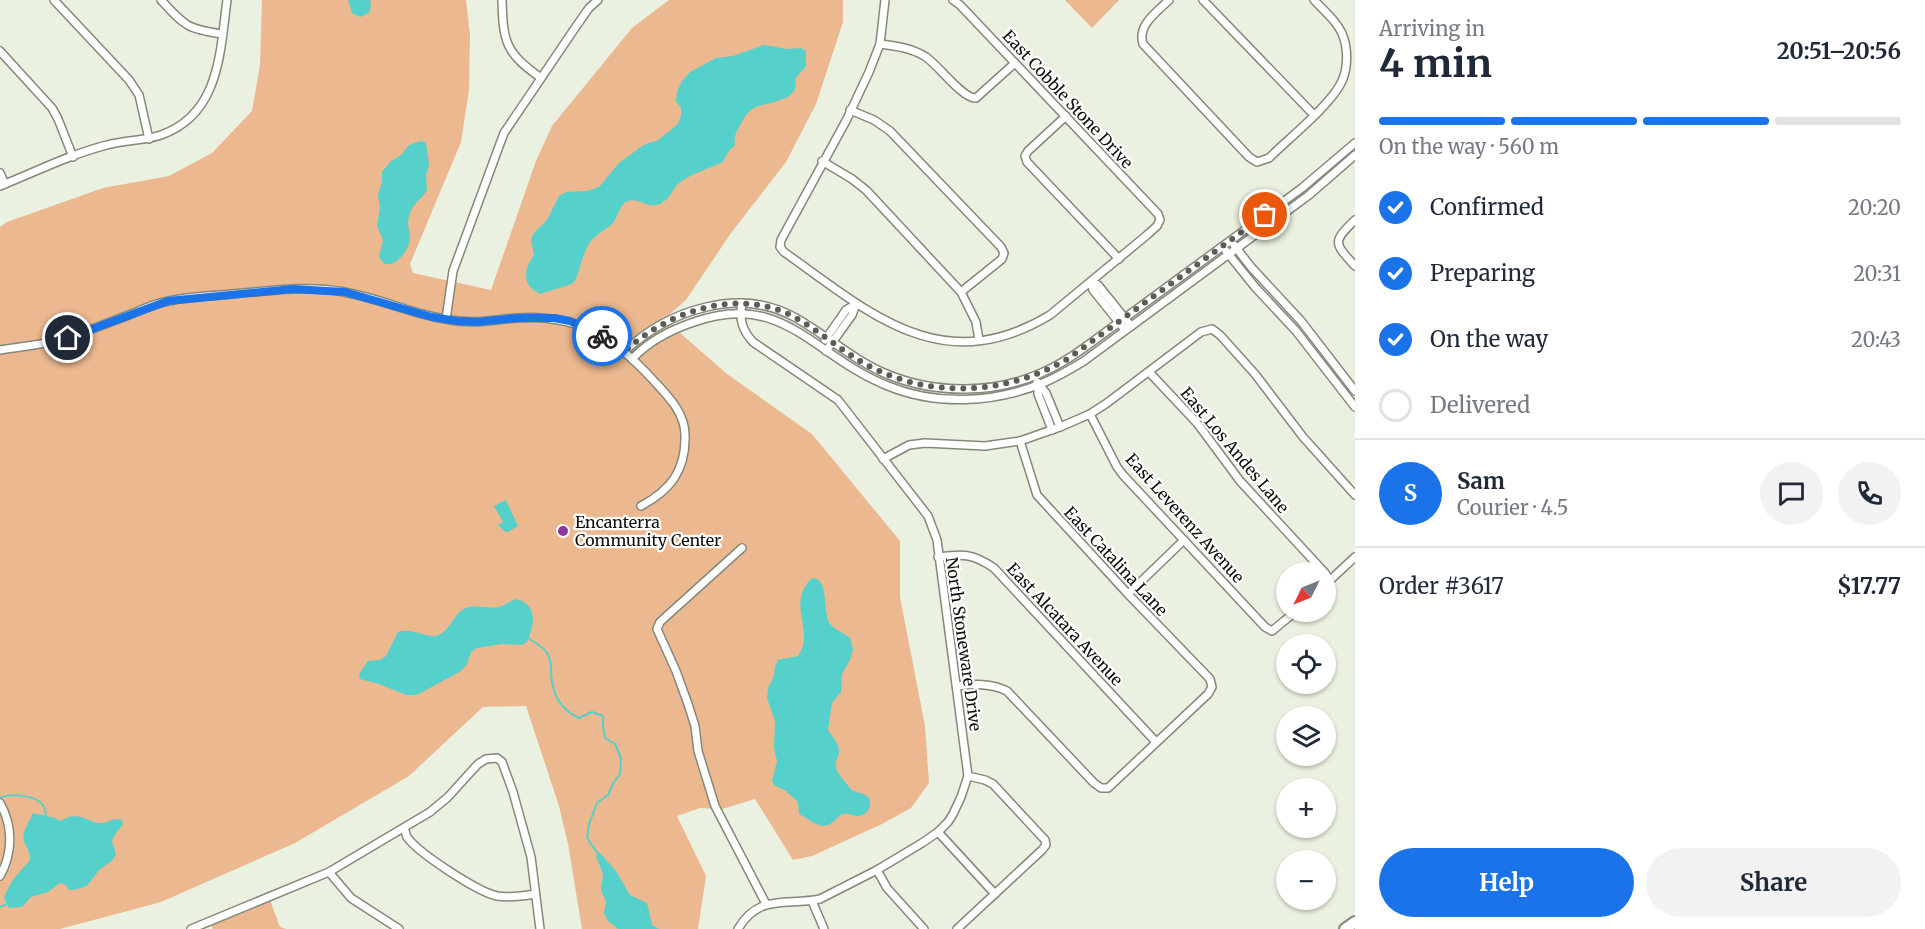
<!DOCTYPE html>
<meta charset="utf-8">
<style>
:root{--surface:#fff;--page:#f2f2f3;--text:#1f2937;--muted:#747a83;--line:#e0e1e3;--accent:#1a73e8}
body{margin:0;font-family:Merriweather,serif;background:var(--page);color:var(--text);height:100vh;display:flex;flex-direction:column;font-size:22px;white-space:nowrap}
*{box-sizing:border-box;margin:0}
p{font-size:20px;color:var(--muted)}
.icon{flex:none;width:33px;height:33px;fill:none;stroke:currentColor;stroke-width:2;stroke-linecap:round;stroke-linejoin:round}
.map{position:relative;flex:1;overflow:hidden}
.details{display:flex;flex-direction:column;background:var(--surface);width:570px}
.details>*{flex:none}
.needle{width:39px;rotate:227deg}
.controls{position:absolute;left:1276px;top:562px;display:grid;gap:12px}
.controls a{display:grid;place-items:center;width:60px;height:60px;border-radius:50%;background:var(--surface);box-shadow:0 2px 4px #0004;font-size:30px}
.pin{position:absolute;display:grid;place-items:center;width:51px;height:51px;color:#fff;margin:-26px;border:3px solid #fff;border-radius:50%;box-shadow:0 2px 6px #0007}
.courier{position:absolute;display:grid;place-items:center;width:60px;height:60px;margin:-30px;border:4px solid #1a73e8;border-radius:50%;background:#fff;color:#222;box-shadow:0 2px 8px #0007}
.summary em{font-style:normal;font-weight:700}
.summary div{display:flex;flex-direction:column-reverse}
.summary{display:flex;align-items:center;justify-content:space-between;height:102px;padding:0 24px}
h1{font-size:39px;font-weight:700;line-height:45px}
.bar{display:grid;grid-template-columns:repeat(4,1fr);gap:9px 6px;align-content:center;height:72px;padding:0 24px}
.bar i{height:8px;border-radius:4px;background:var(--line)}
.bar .selected{background:var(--accent)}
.bar p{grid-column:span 4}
.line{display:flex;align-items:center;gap:15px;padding:0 24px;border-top:2px solid var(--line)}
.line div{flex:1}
.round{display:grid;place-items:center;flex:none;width:63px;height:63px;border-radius:32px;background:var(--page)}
ol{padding:0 24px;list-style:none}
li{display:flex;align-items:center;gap:18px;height:66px}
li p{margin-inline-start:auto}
li .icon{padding:6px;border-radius:50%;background:var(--accent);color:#fff;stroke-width:4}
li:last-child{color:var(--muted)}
li i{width:33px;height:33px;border:3px solid var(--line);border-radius:50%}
.button{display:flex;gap:12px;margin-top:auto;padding:12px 24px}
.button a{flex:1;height:69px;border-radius:36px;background:var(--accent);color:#fff;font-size:24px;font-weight:700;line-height:69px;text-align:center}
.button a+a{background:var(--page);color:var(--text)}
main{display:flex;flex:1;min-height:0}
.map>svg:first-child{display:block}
.green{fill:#ecb88f}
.water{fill:#55d0ca}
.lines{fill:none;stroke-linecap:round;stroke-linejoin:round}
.stream{stroke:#55d0ca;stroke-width:2}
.street-casing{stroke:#83897a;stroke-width:10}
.primary-casing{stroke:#83897a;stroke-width:14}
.street{stroke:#fff;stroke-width:7}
.primary{stroke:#fff;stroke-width:10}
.done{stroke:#595d54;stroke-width:6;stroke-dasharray:0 10.8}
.route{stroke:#1a73e8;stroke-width:8}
.poi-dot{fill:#8f349e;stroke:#fff;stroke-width:2}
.labels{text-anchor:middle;stroke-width:4.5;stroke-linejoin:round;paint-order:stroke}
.street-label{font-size:16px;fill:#0b0e08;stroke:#fff}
.poi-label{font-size:16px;fill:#0b0e08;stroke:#fff;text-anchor:start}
</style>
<main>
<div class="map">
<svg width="1355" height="929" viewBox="0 0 1355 929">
<rect width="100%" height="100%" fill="#eaf1e0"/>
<g class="green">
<polygon points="262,0 466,0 470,35 469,90 461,142 410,264 413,273 491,290 536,161 552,126 632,28 669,0 843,0 843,22 816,104 786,162 731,233 686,300 664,319 727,374 812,434 900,541 900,597 925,726 929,783 911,808 882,824 812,856 793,860 755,799 722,809 700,808 677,816 706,876 698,929 582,929 568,844 559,806 526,706 483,707 409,776 295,843 161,902 60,929 0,929 0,227 7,222 103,188 169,176 212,153 252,111 260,65"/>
<polygon points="1065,0 1119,0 1092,28"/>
<polygon points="270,900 280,927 286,929 213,929 211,925"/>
</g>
<g class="water">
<polygon points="348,0 370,0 371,6 369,13 360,17 352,13"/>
<path d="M764,45L787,49L801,48L806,51V66L795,79C801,102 768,101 754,108C746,113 743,120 739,127C735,134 734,137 735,145L728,152L723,162C712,167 686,176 678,184C673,189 670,198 663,202C649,212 641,197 628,201C620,203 618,217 613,223C606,230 594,235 589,244C583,254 580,268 576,279L572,284L540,294C521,285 524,269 534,255L531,240L533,234L547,220L559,196L566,192L587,191L599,187L619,163L642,146L648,143L657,141L678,124L681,116V108L676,101L677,92L682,81L690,72L716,58L733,56Z"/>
<path d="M421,141L426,143L429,165L426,175L427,190C423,198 413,203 410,213C403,231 419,238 400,258C395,263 391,265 384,264L379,257L383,240L377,226L380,207L378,195L382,182V172L390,162L401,155L409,145Z"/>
<polygon points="506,500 518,526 508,532 504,531 498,525 503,522 494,506"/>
<path d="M812,578C830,578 822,613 830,624C835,630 844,633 850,638L853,650L850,660L842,674L841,692L832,703L828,730C831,735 836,740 838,746C842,754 834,760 836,768C838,775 845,781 849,787C854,795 868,791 870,801C872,809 864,817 857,816C852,816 849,812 843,814C836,817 833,825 824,826C816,826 807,818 799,814L798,802L786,791L774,785L772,781L777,761L774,748L775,721L767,698L768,688L774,676L775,666L778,660L798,656C816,630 785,604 812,578Z"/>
<path d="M516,599C539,605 534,625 527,642L522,645L502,644L477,648L471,652L467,664L461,671L417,695H406L379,684L360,679L359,674L368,661L380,660L386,656L398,632C414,627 428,640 439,635C451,629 454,613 466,608C476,604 488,609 499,607C505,605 510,601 516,599Z"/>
<path d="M33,813L55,818L60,821C64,819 70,816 75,816C89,817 97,829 114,819L122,820L123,824L114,836L112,841L116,854L112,861L99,870L87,886L74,890H69L66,885L60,883L48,892L31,897L22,907L9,908L4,898C9,882 20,872 30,860C30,853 29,852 26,846C19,833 29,824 33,813Z"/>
<polygon points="599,852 616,871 630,895 647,903 652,925 659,929 618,929 608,921 604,913 606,902 601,890 603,874 596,856"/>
</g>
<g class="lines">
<g class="stream">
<path d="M528,638C534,642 544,647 547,653C551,659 551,665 551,672C552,693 559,709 579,718L592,712L603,716V727L605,738L615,744L621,758L620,774L614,782L608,795L597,803L589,824L587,838L598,854"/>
<path d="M0,798C10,793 39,795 44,807C46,810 45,814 46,817"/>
<polyline points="0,907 7,904"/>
</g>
<defs>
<g id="street">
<polyline points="54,0 129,80 139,95 149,139"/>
<path d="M161,0C185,26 187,29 222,34"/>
<path d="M502,0C503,43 506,53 541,78"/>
<path d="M885,0L880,44L869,72L847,119L781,240L780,247L784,252C871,314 942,380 1050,315L1147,235L1157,226L1160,220L1158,214L960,5L953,0"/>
<path d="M1169,0C1157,12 1137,25 1143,44L1249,157L1257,162L1269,158C1288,139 1332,104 1342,81C1348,68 1348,49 1343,36C1338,22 1324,11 1314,0"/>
<polyline points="1203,0 1314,115"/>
<path d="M880,44C896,46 912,48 926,57C939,66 963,99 976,98L1015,63"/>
<polyline points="0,51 52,108 58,119 73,157"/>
<polyline points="850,110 874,120 890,131 1001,247 1004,253 1002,259 961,292"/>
<polyline points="1066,116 1028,151 1025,156 1027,162 1119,259"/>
<polyline points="822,161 852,179 866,190 961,292 976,322 979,340"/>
<polyline points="0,173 5,184"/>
<path d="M0,186C35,172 71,154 107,145C125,140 143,141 161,135C220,114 220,52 227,0"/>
<path d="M1355,220C1332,242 1334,243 1355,266"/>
<polyline points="1234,245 1251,267 1301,321 1355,391"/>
<polyline points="1226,251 1255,287 1296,331 1355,407"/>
<polyline points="1091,282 1098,285 1131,326"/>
<polyline points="1091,282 1093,290 1125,330"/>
<polyline points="446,319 453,271 504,133 575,28 589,8 598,0"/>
<polyline points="825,340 846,310 856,304"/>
<path d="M0,350C23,346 45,345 67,338C90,331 112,321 134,313C145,308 157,303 169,301C189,296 211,296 232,294C269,291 307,285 344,292C383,299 419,317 458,321C478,324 497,319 517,318C578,314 614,337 654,381C668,396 685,413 685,435C686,470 671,490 641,506"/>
<polyline points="826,351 852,315 856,304"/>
<path d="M624,352C668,310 740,286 796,318C828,336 854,361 889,375C936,394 995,394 1041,373C1058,366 1073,356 1088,345L1302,188L1355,143"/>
<path d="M632,359C649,341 670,330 694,322C783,290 814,357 888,386C937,406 994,403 1043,383C1057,377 1071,369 1084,361L1309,195L1355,155"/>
<polyline points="1149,372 1197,423 1240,481 1325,573"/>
<polyline points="1037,382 1046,393 1060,427"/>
<polyline points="1038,385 1038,394 1052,430"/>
<polyline points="1090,414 1117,467 1123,475 1265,627 1272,631 1295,612"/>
<polyline points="883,459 909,445 925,443 985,446 1020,441 1060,427 1090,414 1107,403 1201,332 1212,329 1220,335 1255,374 1303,437 1355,495"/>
<polyline points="742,548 660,622 657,629 676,671 688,704 695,726 698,751 715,806 766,904"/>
<path d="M938,557C963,554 972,553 994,568L1156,742"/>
<polyline points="1326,584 1355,557"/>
<polyline points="1128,594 1184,540"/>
<path d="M957,686C975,684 990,683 1007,691L1094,783L1101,788H1108L1208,694L1212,687L1210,679L1128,594L1037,495L1020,441"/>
<path d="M0,803C13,826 13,853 0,876"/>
<path d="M404,828C405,830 406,835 407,837C418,853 478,892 497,896C510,898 523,896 535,894"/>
<polyline points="938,832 995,894"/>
<polyline points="877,870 887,888 924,929"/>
<polyline points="329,872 351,898 399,929"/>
<polyline points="812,901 824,929"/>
<polyline points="191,929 329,872 430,812 448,797 478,764 486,759 497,758 502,762 513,792 531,857 540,929"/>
<path d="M738,929C759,893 787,906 820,899L877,870L922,843L938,832L948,822L953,814L961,797L968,776L937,540L928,516L838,400L753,342C742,330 739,319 742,303"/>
<polyline points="957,929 1042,850 1046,845 1045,840 993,784 985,780 968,776"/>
</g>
<polyline id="primary" points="1345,929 1355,922"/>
</defs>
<use href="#street" class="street-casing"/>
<use href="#primary" class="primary-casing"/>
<use href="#street" class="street"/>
<use href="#primary" class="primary"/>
</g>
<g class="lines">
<path class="done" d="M602,336L624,352C668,311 740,286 796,318C824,334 847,356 877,370C939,399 1011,393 1069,358L1265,215"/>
<polyline class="route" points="68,338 168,301 293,289 345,292 432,317 457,321 476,322 517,318 554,318 570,321 602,336"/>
</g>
<circle class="poi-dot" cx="563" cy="531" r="6"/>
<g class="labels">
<g class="street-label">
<text transform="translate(1068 99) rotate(47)" y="6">East Cobble Stone Drive</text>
<text transform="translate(1235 450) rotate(50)" y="6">East Los Andes Lane</text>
<text transform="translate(1185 518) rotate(48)" y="6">East Leverenz Avenue</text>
<text transform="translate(1116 561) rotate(47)" y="6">East Catalina Lane</text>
<text transform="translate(1065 624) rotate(47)" y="6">East Alcatara Avenue</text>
<text transform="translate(964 644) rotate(82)" y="6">North Stoneware Drive</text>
</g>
<g class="poi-label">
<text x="575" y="528">Encanterra<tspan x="575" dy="18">Community Center</tspan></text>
</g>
</g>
</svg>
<div class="controls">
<a><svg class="needle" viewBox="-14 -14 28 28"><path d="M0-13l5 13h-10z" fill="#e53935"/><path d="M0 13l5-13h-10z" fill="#747a83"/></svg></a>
<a><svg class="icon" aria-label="locate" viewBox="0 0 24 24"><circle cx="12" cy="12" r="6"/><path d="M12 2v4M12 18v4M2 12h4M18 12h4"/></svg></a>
<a><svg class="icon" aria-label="layers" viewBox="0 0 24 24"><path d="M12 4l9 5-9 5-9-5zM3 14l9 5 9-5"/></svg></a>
<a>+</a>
<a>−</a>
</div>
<div class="pin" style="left:1265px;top:215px;background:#ea580c"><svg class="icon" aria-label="bag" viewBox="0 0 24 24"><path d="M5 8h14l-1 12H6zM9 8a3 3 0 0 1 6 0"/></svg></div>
<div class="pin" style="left:68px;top:338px;background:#1f2937"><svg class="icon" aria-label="home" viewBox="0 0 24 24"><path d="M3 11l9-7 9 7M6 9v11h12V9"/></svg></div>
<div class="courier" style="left:602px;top:336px"><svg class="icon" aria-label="bike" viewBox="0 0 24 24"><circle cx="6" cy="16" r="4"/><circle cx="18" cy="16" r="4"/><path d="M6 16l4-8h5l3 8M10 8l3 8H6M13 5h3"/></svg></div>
</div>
<section class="details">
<div class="summary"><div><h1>4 min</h1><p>Arriving in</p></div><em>20:51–20:56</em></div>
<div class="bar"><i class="selected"></i><i class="selected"></i><i class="selected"></i><i></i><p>On the way · 560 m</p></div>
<ol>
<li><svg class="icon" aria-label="check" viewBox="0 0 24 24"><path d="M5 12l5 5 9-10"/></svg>Confirmed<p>20:20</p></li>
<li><svg class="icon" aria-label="check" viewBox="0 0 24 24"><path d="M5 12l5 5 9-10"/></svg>Preparing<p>20:31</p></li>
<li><svg class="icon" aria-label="check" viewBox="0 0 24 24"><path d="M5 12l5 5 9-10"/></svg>On the way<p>20:43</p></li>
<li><i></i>Delivered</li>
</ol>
<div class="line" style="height:108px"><b class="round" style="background:var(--accent);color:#fff">S</b><div><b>Sam</b><p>Courier · 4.5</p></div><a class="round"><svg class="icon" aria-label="chat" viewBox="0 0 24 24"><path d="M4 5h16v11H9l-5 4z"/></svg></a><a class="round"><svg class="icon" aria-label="phone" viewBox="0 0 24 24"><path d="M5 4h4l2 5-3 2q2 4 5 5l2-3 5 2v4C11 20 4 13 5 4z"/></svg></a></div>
<div class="line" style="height:78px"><div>Order #3617</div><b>$17.77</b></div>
<div class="button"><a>Help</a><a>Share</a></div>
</section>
</main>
